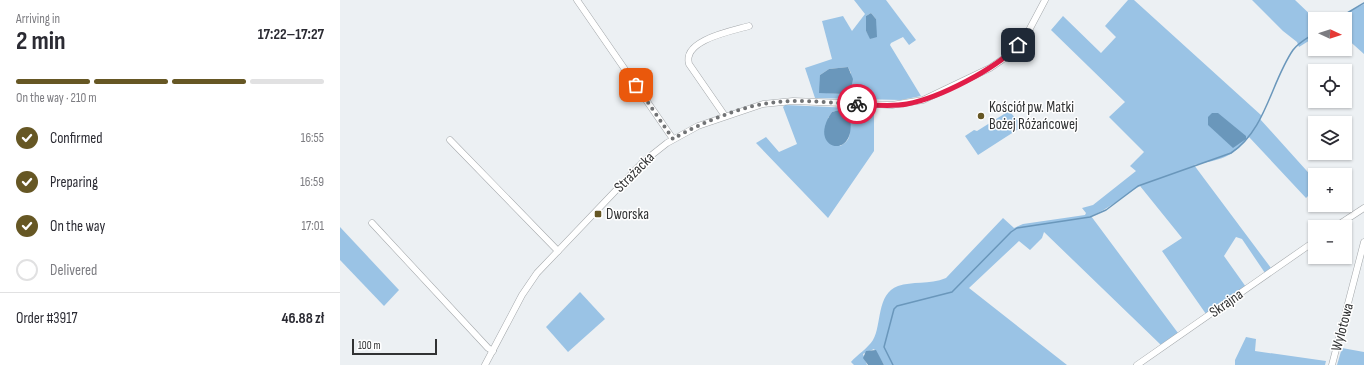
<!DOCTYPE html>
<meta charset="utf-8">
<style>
:root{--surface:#fff;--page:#f2f2f3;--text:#2b2b33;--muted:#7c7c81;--line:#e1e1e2;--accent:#665724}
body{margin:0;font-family:"Sofia Sans Condensed",sans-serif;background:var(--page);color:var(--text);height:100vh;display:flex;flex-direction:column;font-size:15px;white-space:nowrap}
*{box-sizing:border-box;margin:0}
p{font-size:13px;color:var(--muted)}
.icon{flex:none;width:22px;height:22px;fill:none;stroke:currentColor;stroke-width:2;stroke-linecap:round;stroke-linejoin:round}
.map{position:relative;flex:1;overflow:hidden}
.details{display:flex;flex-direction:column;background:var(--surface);width:340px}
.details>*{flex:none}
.needle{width:26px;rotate:93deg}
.tools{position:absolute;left:968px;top:12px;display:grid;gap:8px}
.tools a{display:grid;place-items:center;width:44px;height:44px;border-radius:0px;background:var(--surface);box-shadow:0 1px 3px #0004;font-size:20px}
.scale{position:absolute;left:12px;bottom:10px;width:85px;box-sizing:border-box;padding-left:4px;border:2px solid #313233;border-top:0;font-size:11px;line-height:14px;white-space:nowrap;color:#313233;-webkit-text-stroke:3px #fff;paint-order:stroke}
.pin{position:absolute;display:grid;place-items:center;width:34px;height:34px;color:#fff;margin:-17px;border-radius:8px;box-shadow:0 2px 6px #0006}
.courier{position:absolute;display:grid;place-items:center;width:40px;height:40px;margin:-20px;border:3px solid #e11d48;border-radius:50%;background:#fff;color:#222;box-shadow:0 1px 5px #0007}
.summary em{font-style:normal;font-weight:700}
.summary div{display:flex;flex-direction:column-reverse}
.summary{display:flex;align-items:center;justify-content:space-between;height:68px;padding:0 16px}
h1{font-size:26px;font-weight:700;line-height:30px}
.bar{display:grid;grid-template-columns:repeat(4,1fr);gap:6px 4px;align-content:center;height:48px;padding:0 16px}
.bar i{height:5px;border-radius:3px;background:var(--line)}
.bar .current{background:var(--accent)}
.bar p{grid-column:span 4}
.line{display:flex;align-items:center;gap:10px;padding:0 16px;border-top:1px solid var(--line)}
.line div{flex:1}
ol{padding:0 16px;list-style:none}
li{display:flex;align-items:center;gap:12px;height:44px}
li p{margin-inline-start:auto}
li .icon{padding:4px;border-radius:50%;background:var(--accent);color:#fff;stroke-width:4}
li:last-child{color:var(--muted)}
li i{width:22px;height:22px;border:2px solid var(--line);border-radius:50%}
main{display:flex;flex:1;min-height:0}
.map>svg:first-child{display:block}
.green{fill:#9ac3e5;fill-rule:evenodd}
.water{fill:#6a97bb}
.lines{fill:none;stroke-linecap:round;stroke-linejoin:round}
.stream{stroke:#6a97bb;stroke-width:1.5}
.minor-casing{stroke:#a3a7aa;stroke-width:7}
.minor{stroke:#fff;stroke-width:6}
.done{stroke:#727476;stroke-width:4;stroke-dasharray:0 7.2}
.route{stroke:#e11d48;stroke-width:5}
.poi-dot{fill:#665724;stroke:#fff;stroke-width:1.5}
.labels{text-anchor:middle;stroke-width:3;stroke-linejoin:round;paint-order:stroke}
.poi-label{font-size:15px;fill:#313233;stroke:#fff;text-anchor:start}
.street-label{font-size:15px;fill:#313233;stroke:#fff}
</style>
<main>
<section class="details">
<div class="summary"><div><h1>2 min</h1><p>Arriving in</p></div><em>17:22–17:27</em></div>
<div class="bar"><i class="current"></i><i class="current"></i><i class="current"></i><i></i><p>On the way · 210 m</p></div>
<ol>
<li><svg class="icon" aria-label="check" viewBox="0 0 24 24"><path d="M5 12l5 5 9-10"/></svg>Confirmed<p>16:55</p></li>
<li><svg class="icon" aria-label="check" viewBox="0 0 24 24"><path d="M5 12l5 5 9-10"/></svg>Preparing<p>16:59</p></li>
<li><svg class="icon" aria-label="check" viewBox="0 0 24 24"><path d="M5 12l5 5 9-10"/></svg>On the way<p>17:01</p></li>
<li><i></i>Delivered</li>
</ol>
<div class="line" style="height:52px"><div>Order #3917</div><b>46.88 zł</b></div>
</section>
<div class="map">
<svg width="1024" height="365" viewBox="0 0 1024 365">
<rect width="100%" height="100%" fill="#ecf0f3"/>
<g class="green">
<path d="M514,0H546L576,40L569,45L563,37L551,43L550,45L581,96L561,100L475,98L465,68L492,59L482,21L503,16L512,31L525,14ZM531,13L536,19L531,39L526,31V16ZM508,67L511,73V89L503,94L486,93L480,75L489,69Z"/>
<path d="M788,0H794L922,116L920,119L975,180V189L966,198L909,137C891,159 881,159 854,165L931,268L925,273L902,239L896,237L884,256L906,287L866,314L822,251L842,238L800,186C783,196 769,209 751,216L838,333L821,345L704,232L702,238L690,250L679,241L629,288L727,365H544L534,349L523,354L527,365H514L511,362C517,355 528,348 533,340C542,325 536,294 558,286C572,281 589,285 606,278L663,218L674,228L683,224L745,215L746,213L742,208L753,205L796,171L790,166L804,152L769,117L785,102L711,30L723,16L761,53L776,37L765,26Z"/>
<polygon points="912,0 955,0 975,19 975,37 959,47 957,42 943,31"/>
<polygon points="1024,4 1024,54 1005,37 1005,19 995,19"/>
<path d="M445,105L534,109V151L488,218L416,143L426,137L439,152L457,144L443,107ZM499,110L507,111C510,117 511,131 509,137C508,141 504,144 500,146L488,118L492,112Z"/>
<polygon points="669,111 683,126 638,155 625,136 634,130 637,131"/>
<polygon points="0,227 59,290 44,306 0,260"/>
<polygon points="240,292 265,319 228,352 206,327"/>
<polygon points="906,337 916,339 915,351 986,361 985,365 895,365 895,360"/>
<polygon points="1002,348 1024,352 1024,365 997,365"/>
</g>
<g class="water">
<polygon points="531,13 536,19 537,37 530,39 526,31 526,16"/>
<polygon points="508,67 513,79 511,89 503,94 479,93 480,75 489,69"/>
<path d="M499,110L507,111L509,113C521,163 464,151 492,112Z"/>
<polygon points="872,113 878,113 906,136 906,139 893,148 868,125 868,117"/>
<polygon points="536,350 544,365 528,365 523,358 526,351"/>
</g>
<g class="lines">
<g class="stream">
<polyline points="997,19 1024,3"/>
<path d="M553,365L544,347L554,309L557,306L612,292L671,232L677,228L750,217L766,210L798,186L891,153C926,130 931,82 953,50C958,43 967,38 975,33"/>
</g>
<defs>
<g id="minor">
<polyline points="237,0 333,139"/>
<path d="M385,116L349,64C342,40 392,31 409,26"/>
<polyline points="110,140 218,251"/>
<polyline points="32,223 148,348 153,351"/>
<polyline points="995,227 1024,208"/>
<polyline points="145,365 182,295 197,273 303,162 327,143 358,126 423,104 453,101 552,105 583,100 650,68 669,55 687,34 705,0"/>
<polyline points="797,365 975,241"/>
<polyline points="992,365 1024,242"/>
</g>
</defs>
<use href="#minor" class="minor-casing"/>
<use href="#minor" class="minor"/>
</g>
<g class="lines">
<path class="done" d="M296,85L333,139C362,122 404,105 437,102C463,99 491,103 517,104"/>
<path class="route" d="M517,104C534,105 551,107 567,104C599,98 656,69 678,45"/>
</g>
<g class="poi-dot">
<circle cx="641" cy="116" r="4"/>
<rect x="254" y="210" width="8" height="8" rx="2"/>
</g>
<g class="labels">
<g class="poi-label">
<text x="649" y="112">Kościół pw. Matki<tspan x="649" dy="17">Bożej Różańcowej</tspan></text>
<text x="266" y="219">Dworska</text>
</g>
<g class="street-label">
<text transform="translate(294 172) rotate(-45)" y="5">Strażacka</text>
<text transform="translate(886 303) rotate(-35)" y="5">Skrajna</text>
<text transform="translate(1002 327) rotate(-75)" y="5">Wylotowa</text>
</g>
</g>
</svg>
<div class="tools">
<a><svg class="needle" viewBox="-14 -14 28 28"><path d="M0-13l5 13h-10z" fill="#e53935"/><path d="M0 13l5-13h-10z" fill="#7c7c81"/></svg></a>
<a><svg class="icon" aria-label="locate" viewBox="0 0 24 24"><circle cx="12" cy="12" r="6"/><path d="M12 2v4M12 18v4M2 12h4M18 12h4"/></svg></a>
<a><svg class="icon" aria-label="layers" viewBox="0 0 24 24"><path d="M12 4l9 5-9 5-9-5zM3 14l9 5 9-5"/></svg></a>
<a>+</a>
<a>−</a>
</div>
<div class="scale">100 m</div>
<div class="pin" style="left:296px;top:85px;background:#ea580c"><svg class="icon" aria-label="bag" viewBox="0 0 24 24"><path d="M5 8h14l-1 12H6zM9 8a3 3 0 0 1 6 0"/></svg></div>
<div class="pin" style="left:678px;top:45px;background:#1f2937"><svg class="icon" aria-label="home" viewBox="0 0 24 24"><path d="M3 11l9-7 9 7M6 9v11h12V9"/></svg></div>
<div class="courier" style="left:517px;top:104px"><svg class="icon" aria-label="bike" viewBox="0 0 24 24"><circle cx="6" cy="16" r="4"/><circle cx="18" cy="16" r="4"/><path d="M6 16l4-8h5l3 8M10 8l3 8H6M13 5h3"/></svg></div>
</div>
</main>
